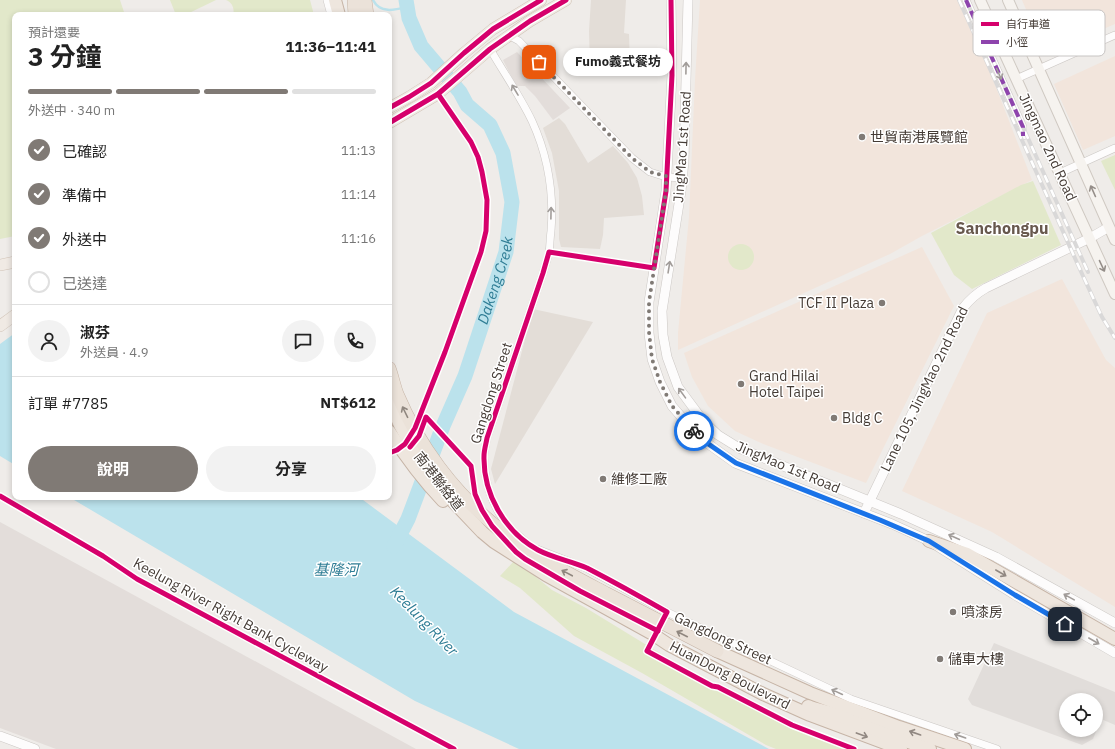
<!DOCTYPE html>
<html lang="zh-TW">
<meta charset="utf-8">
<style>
:root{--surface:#fff;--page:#f2f2f2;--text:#222;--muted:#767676;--line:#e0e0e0;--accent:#807a75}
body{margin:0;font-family:"IBM Plex Sans","Noto Sans TC",sans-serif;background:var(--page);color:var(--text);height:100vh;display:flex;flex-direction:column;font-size:15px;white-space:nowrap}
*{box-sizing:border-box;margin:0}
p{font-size:13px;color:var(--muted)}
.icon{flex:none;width:22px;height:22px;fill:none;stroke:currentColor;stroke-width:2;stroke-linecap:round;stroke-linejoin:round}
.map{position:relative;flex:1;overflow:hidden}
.panel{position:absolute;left:12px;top:12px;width:380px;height:488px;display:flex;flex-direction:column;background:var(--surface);border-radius:8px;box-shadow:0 2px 6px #0003}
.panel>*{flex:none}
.buttons{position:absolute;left:1059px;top:693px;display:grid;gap:8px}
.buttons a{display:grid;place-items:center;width:44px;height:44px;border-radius:50%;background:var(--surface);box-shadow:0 2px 6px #0003;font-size:20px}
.pin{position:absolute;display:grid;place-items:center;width:34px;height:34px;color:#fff;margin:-17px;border-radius:8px;box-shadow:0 2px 6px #0006}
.courier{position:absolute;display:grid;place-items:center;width:40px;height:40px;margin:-20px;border:3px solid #1a73e8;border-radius:50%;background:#fff;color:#222;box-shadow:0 1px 5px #0007}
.bubble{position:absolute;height:28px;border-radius:14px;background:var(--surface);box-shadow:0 2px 6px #0003;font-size:13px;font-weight:700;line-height:28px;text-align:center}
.summary em{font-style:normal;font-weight:700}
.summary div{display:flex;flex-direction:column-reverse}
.summary{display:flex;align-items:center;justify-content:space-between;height:68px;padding:0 16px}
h1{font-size:26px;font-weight:700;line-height:30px}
.bar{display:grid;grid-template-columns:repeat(4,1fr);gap:6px 4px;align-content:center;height:48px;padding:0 16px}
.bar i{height:5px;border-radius:3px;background:var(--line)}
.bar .on{background:var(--accent)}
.bar p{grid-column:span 4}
.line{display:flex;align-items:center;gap:10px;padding:0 16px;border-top:1px solid var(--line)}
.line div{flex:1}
.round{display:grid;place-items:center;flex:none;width:42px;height:42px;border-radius:21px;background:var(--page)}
ol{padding:0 16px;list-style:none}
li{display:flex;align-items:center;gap:12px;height:44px}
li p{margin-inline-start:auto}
li .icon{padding:4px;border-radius:50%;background:var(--accent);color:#fff;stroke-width:4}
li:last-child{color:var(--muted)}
li i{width:22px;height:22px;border:2px solid var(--line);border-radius:50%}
.action{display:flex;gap:8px;margin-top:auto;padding:8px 16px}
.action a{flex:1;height:46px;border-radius:24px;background:var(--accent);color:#fff;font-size:16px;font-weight:700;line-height:46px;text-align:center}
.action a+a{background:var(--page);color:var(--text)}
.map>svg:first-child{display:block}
.residential{fill:#e3ddd7}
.commercial{fill:#f2e5dc}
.industrial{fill:#e3ddda}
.green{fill:#e2e8ca}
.parking{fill:#e1ddda;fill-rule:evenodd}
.water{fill:#bbe2ec}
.pier{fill:#efece9}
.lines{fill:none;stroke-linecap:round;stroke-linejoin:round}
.stream{stroke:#bbe2ec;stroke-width:2.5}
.river{stroke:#bbe2ec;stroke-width:15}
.minor-casing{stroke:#ccc8c5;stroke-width:8}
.tertiary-casing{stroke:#ccc8c5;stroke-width:10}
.secondary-casing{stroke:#cfc9c2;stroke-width:12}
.primary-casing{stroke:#d1c4b8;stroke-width:12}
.trunk-casing{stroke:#c6b4a6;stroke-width:14}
.motorway-casing{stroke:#c6b4a6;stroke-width:14}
.minor{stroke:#fdfcfc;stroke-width:7}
.tertiary{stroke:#fdfcfc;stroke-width:9}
.secondary{stroke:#f6f3ef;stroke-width:10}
.primary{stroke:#f0eae4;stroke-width:11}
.trunk{stroke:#eee6de;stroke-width:12}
.motorway{stroke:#ebe2d9;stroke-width:13}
.rail-casing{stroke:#d9d8d8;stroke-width:4}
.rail{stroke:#fff;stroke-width:2.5;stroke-dasharray:8;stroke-linecap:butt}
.quiet{stroke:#8e44ad;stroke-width:4;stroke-dasharray:8 4;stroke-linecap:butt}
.cycleway-casing{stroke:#fff;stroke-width:8}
.cycleway{stroke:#d6006c;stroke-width:5}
.oneway{stroke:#a19c99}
.oneway2{stroke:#958e89}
.oneway3{stroke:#90877f}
.oneway4{stroke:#918882}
.done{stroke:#807a75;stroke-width:4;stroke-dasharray:0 7.2}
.route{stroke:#1a73e8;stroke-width:5}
.poi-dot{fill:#807a75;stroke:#fff;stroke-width:1.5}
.labels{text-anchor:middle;stroke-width:3;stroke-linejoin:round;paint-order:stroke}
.poi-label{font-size:14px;fill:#453c36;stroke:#fff;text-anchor:start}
.street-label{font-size:14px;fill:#453c36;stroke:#fff}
.water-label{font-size:15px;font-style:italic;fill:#2f7d95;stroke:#fff}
.quarter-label{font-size:16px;font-weight:bold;fill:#67584d;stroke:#fff}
.key{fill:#fff;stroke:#c7c4c3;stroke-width:1}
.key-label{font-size:11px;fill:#453c36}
</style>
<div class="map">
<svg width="1115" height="749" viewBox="0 0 1115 749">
<rect width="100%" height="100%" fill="#efece9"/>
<g class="residential">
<polygon points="591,0 626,0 624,33 629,34 630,66 590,66 589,31"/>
<polygon points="559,118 565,124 588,163 613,146 628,163 637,178 642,196 644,215 604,218 603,235 600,249 561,247 559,239 559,191 552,153 543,128"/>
<polygon points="533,309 593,322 495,484 491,469"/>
</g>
<g class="commercial">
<polygon points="700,0 962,0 1032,180 922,236 890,254 678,350 678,333 689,217 695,80"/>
<polygon points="1022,0 1115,0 1115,24 1045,54"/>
<polygon points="1115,56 1115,136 1083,150 1054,84"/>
<polygon points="922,247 954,306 866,483 761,443 735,431 708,406 692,377 684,353"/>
<polygon points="1062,279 1106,360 1115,368 1115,607 992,532 902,491 987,313"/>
</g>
<g class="industrial">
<polygon points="517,52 570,108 553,120 535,96 525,86 516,86 503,60"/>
<polygon points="0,522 416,749 56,749 0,728"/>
</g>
<g class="green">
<polygon points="0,0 120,0 125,15 15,15 15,236 0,239"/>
<polygon points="170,0 216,0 185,15 176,15"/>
<path d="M226,0H310L314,15H233C235,9 232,2 226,0Z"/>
<polygon points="1115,155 1115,190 1101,161"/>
<polygon points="1033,181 1061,245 972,289 954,275 931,233 1021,185"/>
<circle cx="741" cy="257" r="13"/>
<polygon points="515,560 552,590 586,608 699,677 790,725 853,749 776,749 766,745 642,673 574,636 520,588 500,576"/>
</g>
<path class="parking" d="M994,643L1115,692V725L1101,719L1093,739L1082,745L972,705L968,699ZM1066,700H1096V730H1066Z"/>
<g class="water">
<polygon points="0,319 15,319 15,465 0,456"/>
<polygon points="69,497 359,497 514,612 769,749 519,749 415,701"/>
</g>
<polygon class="pier" points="15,317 15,333 0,344 0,325"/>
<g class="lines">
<path class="stream" d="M373,0C380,14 395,10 407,7"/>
<path class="river" id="s1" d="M394,546L408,519L443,426L465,376L506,252L512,202L503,153L490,125L467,105L460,92L421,46L409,18L406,0"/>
<defs>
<g id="minor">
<polyline points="327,0 331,15"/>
<polyline points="966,0 1023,127 1023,136"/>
<polyline points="510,36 519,41 632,158 650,172 666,177 682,178"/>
<path d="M490,49C504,73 520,96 532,121C548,156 554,193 551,231C550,238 550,246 549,253C547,260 545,266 543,273L487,438C486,444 484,451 484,457C484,482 493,510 511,529C515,533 521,537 525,541"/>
<polyline points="1016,79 1115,35"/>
<polyline points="1060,173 1115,148"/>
<polyline points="537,549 586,568 667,612 851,699 997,749"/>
</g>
<g id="tertiary">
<polyline points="671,0 672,75 666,191 649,302 649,333 652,359 660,382 672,406 690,427 707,443 735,463 892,524 929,541 1015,595 1115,653"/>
<polyline points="688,0 684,161 681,191 662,311 663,335 667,357 678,387 704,422 718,435 739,448 901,514 996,557 1115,623"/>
<path d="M864,513L963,308C970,299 977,293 986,288L1090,238L1109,227"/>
<polyline points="0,736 35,749"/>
</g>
<g id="secondary">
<polyline points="980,0 1115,294"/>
<polyline points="1008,0 1115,240"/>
</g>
<g id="primary">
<polyline points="389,108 409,97 431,83 464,53 493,29 541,0"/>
<polyline points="389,123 438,94 490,49 530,21 566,0"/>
<polyline points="0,265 15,262"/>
<polyline points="0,326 15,315"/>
</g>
<g id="trunk">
<polyline points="335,0 339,15"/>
<polyline points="389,401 400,425 416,454 444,492 482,532 494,542 546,575 651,633 669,645 763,694 810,715 901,749"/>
<path d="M389,431C405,456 422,479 443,501"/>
<polyline points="929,541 967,554 1115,639"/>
<polyline points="717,651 810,693 899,727 965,749"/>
<path d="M808,706C817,710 828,711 837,715C868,727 899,740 930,749"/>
</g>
<g id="motorway">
<polyline points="354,0 355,15"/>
<polyline points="365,0 367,15"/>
<path d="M389,368C392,376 394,386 397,394C419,446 454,493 498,528C531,555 569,574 607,594C643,613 680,632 717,651"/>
</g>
</defs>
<use href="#minor" class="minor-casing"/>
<use href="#tertiary" class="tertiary-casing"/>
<use href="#secondary" class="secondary-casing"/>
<use href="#primary" class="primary-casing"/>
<use href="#trunk" class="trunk-casing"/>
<use href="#motorway" class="motorway-casing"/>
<use href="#minor" class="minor"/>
<use href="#tertiary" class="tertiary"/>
<use href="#secondary" class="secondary"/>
<use href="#primary" class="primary"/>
<use href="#trunk" class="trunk"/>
<use href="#motorway" class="motorway"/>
<defs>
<g id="rail">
<polyline points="959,0 1083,276 1102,317 1115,338"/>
<polyline points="966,0 1088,272"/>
</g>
</defs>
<use href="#rail" class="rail-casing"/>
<use href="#rail" class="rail"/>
<polyline class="quiet" points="966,0 1023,127 1023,136"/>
<defs>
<g id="cycleway">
<path d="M671,0L672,75L666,191L654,268L549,252L543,273L487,438C486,444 484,450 484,456C483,494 505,532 538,550C553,558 571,561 587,568C614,582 641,597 667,612L647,651L712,686L718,687L792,725L854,749"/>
<polyline points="389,108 409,97 431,83 464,53 493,29 541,0"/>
<polyline points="389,123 438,94 490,49 530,21 566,0"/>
<polyline points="410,447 419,436 426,417 471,466 475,494 482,510 492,526 516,552 525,559 580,591 658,631"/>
<polyline points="389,453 397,450 405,444 415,428 445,352 481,252 486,231 487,200 482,172 478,157 471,142 438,94"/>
<polyline points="0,496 103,556 137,579 454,749"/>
</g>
</defs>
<use href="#cycleway" class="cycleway-casing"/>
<use href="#cycleway" class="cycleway"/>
</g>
<defs><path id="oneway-shaft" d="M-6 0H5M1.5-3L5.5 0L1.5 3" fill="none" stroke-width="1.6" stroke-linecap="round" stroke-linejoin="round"/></defs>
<g class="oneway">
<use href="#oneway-shaft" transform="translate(686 68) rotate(-89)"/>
<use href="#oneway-shaft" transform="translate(999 74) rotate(66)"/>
<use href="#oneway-shaft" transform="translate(515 90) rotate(-121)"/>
<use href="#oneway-shaft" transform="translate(551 213) rotate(-89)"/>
<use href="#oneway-shaft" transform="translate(669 267) rotate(-81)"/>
<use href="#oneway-shaft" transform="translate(682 393) rotate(-126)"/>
<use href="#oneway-shaft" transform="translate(954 537) rotate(-156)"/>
<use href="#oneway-shaft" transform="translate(1069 597) rotate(-151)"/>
<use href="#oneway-shaft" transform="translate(1094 641) rotate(30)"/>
<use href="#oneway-shaft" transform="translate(837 692) rotate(-155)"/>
<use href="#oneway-shaft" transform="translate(960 736) rotate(-161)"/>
</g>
<g class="oneway2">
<use href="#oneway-shaft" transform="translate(1093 191) rotate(-114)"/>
<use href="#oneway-shaft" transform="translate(1102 266) rotate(65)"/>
</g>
<g class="oneway3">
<use href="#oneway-shaft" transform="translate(405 412) rotate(-116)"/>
<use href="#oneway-shaft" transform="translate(567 573) rotate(-152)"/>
<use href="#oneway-shaft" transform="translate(682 634) rotate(-153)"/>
</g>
<g class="oneway4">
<use href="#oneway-shaft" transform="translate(1001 573) rotate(30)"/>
<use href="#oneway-shaft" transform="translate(915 733) rotate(-161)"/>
<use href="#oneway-shaft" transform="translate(862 735) rotate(20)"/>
</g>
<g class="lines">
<polyline class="done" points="539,62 632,158 650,172 666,176 666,191 649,302 649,332 652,359 660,382 672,406 694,431"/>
<polyline class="route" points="694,431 707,443 736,463 880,520 929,541 1015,595 1065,624"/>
</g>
<g class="poi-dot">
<circle cx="862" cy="137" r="4"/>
<circle cx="882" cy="303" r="4"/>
<circle cx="741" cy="384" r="4"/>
<circle cx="834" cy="418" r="4"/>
<circle cx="603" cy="479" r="4"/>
<circle cx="953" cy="612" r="4"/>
<circle cx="940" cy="659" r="4"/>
</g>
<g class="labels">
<g class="poi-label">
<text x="870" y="142">世貿南港展覽館</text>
<text x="874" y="308" text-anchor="end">TCF II Plaza</text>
<text x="749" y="381">Grand Hilai<tspan x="749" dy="16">Hotel Taipei</tspan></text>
<text x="842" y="423">Bldg C</text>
<text x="611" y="484">維修工廠</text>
<text x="961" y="617">噴漆房</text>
<text x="948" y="664">儲車大樓</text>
</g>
<g class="street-label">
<text transform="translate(682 147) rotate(-86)" y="5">JingMao 1st Road</text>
<text transform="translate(1048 147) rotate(65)" y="5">Jingmao 2nd Road</text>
<text transform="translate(924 389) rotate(-64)" y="5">Lane 105, JingMao 2nd Road</text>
<text transform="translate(491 393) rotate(-72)" y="5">Gangdong Street</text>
<text transform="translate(788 467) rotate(23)" y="5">JingMao 1st Road</text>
<text transform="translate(439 481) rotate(52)" y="5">南港聯絡道</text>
<text transform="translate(231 615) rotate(29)" y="5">Keelung River Right Bank Cycleway</text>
<text transform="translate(723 638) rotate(25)" y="5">Gangdong Street</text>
<text transform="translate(730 675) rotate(27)" y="5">HuanDong Boulevard</text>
</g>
<g class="water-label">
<text dy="5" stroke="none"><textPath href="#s1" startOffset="285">Dakeng Creek</textPath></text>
<text x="336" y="575">基隆河</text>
<text transform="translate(424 621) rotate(46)" y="5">Keelung River</text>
</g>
<g class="quarter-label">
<text x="1002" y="234">Sanchongpu</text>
</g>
</g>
<rect x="973" y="10" width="132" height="46" rx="6" class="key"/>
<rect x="981" y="22" width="18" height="4" fill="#d6006c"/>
<rect x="981" y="40" width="18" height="4" fill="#8e44ad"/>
<g class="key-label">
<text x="1006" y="28">自行車道</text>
<text x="1006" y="46">小徑</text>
</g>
</svg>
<div class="buttons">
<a><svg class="icon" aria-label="locate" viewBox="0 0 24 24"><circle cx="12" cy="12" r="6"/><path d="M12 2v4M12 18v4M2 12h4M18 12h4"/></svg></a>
</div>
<div class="pin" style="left:539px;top:62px;background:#ea580c"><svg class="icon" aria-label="bag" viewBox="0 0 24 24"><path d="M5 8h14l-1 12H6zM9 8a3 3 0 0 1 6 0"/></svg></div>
<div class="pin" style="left:1065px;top:624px;background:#1f2937"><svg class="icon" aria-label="home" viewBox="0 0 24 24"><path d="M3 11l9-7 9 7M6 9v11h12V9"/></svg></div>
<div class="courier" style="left:694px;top:431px"><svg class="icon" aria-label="bike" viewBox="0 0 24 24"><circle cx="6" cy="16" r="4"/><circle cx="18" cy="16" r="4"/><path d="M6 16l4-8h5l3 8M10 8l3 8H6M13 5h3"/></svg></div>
<div class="bubble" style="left:563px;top:48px;width:110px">Fumo義式餐坊</div>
<section class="panel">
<div class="summary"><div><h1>3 分鐘</h1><p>預計還要</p></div><em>11:36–11:41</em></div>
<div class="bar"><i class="on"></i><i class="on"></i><i class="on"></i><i></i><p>外送中 · 340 m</p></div>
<ol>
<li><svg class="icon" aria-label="check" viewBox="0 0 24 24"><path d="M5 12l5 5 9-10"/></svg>已確認<p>11:13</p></li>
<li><svg class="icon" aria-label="check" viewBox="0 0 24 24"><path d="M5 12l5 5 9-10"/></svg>準備中<p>11:14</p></li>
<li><svg class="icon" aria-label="check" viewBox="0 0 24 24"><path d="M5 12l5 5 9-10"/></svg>外送中<p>11:16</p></li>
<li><i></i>已送達</li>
</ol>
<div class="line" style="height:72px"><a class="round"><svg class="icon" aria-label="person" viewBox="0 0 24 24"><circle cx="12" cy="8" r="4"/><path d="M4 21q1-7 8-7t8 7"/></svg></a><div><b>淑芬</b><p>外送員 · 4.9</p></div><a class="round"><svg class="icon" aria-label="chat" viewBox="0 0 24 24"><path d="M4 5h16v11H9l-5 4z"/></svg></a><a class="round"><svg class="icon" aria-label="phone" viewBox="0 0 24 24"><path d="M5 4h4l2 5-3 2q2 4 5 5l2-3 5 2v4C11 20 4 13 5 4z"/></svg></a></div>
<div class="line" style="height:52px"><div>訂單 #7785</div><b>NT$612</b></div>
<div class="action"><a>說明</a><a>分享</a></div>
</section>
</div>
